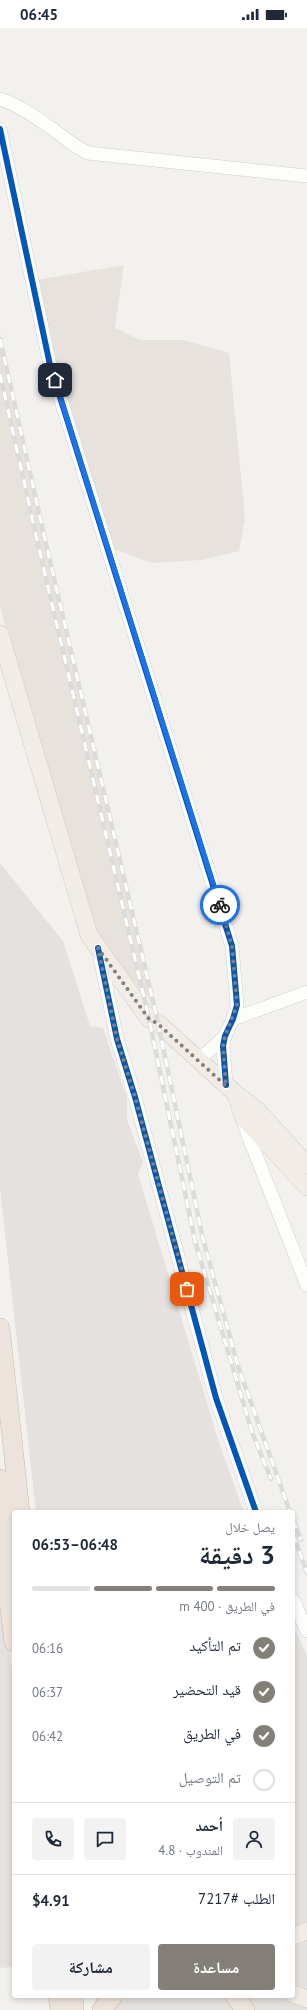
<!DOCTYPE html>
<html lang="ar">
<meta charset="utf-8">
<style>
:root{--surface:#fff;--page:#f2f2f3;--text:#1f2937;--muted:#747a83;--line:#e0e1e3;--accent:#857f79}
body{margin:0;font-family:"PT Sans","Noto Naskh Arabic",sans-serif;background:var(--page);color:var(--text);direction:rtl;height:100vh;display:flex;flex-direction:column;font-size:15px;white-space:nowrap}
*{box-sizing:border-box;margin:0}
p{font-size:13px;color:var(--muted)}
.icon{flex:none;width:22px;height:22px;fill:none;stroke:currentColor;stroke-width:2;stroke-linecap:round;stroke-linejoin:round}
.map{position:relative;flex:1;overflow:hidden;direction:ltr}
.panel{position:absolute;left:12px;top:1482px;width:283px;height:488px;display:flex;flex-direction:column;background:var(--surface);border-radius:4px;box-shadow:0 2px 6px #0003;direction:rtl}
.panel>*{flex:none}
.pin{position:absolute;display:grid;place-items:center;width:34px;height:34px;color:#fff;margin:-17px;border-radius:8px;box-shadow:0 2px 6px #0006}
.courier{position:absolute;display:grid;place-items:center;width:40px;height:40px;margin:-20px;border:3px solid #1a73e8;border-radius:50%;background:#fff;color:#222;box-shadow:0 1px 5px #0007}
.headline em{font-style:normal;font-weight:700}
.headline div{display:flex;flex-direction:column-reverse}
.headline{display:flex;align-items:center;justify-content:space-between;height:68px;padding:0 20px}
h1{font-size:26px;font-weight:700;line-height:30px}
.bar{display:grid;grid-template-columns:repeat(4,1fr);gap:6px 4px;align-content:center;height:48px;padding:0 20px}
.bar i{height:5px;border-radius:3px;background:var(--line)}
.bar .on{background:var(--accent)}
.bar p{grid-column:span 4}
.line{display:flex;align-items:center;gap:10px;padding:0 20px;border-top:1px solid var(--line)}
.line div{flex:1}
.round{display:grid;place-items:center;flex:none;width:42px;height:42px;border-radius:4px;background:var(--page)}
ol{padding:0 20px;list-style:none}
li{display:flex;align-items:center;gap:12px;height:44px}
li p{margin-inline-start:auto}
li .icon{padding:4px;border-radius:50%;background:var(--accent);color:#fff;stroke-width:4}
li:last-child{color:var(--muted)}
li i{width:22px;height:22px;border:2px solid var(--line);border-radius:50%}
.cta{display:flex;gap:8px;margin-top:auto;padding:8px 20px}
.cta a{flex:1;height:46px;border-radius:4px;background:var(--accent);color:#fff;font-size:16px;font-weight:700;line-height:46px;text-align:center}
.cta a+a{background:var(--page);color:var(--text)}
.status{display:flex;justify-content:space-between;align-items:center;height:28px;padding:0 20px;background:var(--surface);direction:ltr}
.status svg{height:11px;fill:currentColor}
.map>svg:first-child{display:block}
.residential{fill:#e7e2dc}
.industrial{fill:#e5e1de}
.lines{fill:none;stroke-linecap:round;stroke-linejoin:round}
.minor-casing{stroke:#d1cfcc;stroke-width:14}
.major-casing{stroke:#d5cabc;stroke-width:18}
.highway-casing{stroke:#cabbab;stroke-width:20}
.minor{stroke:#fdfdfc;stroke-width:13}
.major{stroke:#f1ede6;stroke-width:17}
.highway{stroke:#ece4dc;stroke-width:19}
.rail-casing{stroke:#dbdbda;stroke-width:4.5}
.rail{stroke:#fff;stroke-width:3;stroke-dasharray:9;stroke-linecap:butt}
.cycleway-casing{stroke:#fff;stroke-width:8}
.cycleway{stroke:#0057b8;stroke-width:6}
.done{stroke:#857f79;stroke-width:4;stroke-dasharray:0 7.2}
.route{stroke:#1a73e8;stroke-width:5}
</style>
<div class="status"><b>06:45</b><svg viewBox="0 0 49 12"><path d="M0 12V9h3v3zM5 12V6h3v6zM10 12V3h3v9zM15 12V0h3v12zM26 1h20v11H26zM47 4h2v5h-2z"/></svg></div>
<div class="map">
<svg width="307" height="1982" viewBox="0 0 307 1982">
<rect width="100%" height="100%" fill="#f3f1ee"/>
<g class="residential">
<polygon points="124,237 115,300 140,312 183,312 229,325 245,489 239,523 201,532 152,535 111,520 52,339 36,252"/>
<polygon points="0,304 52,549 155,977 99,917 91,901 0,579"/>
</g>
<g class="industrial">
<polygon points="0,835 63,913 90,998 103,1000 127,1070 127,1092 143,1134 138,1146 220,1418 244,1484 36,1484 0,1161"/>
<polygon points="0,1544 14,1661 14,1939 0,1940"/>
<polygon points="293,1597 307,1627 307,1982 96,1982 95,1968 293,1968"/>
</g>
<g class="lines">
<defs>
<g id="minor">
<path d="M0,71C19,77 38,91 54,102C65,110 75,119 88,125L307,148"/>
<polyline points="0,101 50,337 232,918 237,977 233,991 225,1008 223,1018 226,1057"/>
<polyline points="99,924 117,1011 135,1069 216,1370 256,1484"/>
<polyline points="233,991 307,964"/>
<polyline points="198,1033 225,1008"/>
<polyline points="243,1091 248,1107 307,1257"/>
<polyline points="293,1572 307,1603"/>
</g>
<g id="major">
<polyline points="0,606 89,907 149,991 158,995 236,1066 257,1082 307,1137"/>
<polyline points="236,1066 243,1089 307,1159"/>
<polyline points="293,1908 307,1903"/>
<polyline points="293,1966 307,1971"/>
</g>
<g id="highway">
<polyline points="0,1300 20,1484"/>
<polyline points="0,1451 9,1574 14,1614"/>
<polyline points="58,1968 60,1982"/>
<polyline points="73,1968 74,1982"/>
<polyline points="235,1968 245,1982"/>
<polyline points="102,1982 113,1968"/>
</g>
</defs>
<use href="#minor" class="minor-casing"/>
<use href="#major" class="major-casing"/>
<use href="#highway" class="highway-casing"/>
<use href="#minor" class="minor"/>
<use href="#major" class="major"/>
<use href="#highway" class="highway"/>
<defs>
<g id="rail">
<polyline points="0,311 46,516 158,995 203,1211 238,1338 290,1484"/>
<polyline points="0,346 37,512 149,991 195,1213 252,1404 271,1451"/>
<polyline points="293,1492 301,1512"/>
<polyline points="293,1506 307,1545"/>
</g>
</defs>
<use href="#rail" class="rail-casing"/>
<use href="#rail" class="rail"/>
<defs>
<g id="cycleway">
<polyline points="0,101 50,337 232,918 237,977 233,991 225,1008 223,1018 226,1057"/>
<polyline points="98,920 117,1011 135,1069 216,1370 256,1484"/>
</g>
</defs>
<use href="#cycleway" class="cycleway-casing"/>
<use href="#cycleway" class="cycleway"/>
</g>
<g class="lines">
<polyline class="done" points="187,1261 135,1069 117,1011 98,920 149,991 158,996 226,1058 223,1018 225,1008 237,977 232,918 220,877"/>
<polyline class="route" points="55,352 220,877"/>
</g>
</svg>
<div class="pin" style="left:187px;top:1261px;background:#ea580c"><svg class="icon" aria-label="bag" viewBox="0 0 24 24"><path d="M5 8h14l-1 12H6zM9 8a3 3 0 0 1 6 0"/></svg></div>
<div class="pin" style="left:55px;top:352px;background:#1f2937"><svg class="icon" aria-label="home" viewBox="0 0 24 24"><path d="M3 11l9-7 9 7M6 9v11h12V9"/></svg></div>
<div class="courier" style="left:220px;top:877px"><svg class="icon" aria-label="bike" viewBox="0 0 24 24"><circle cx="6" cy="16" r="4"/><circle cx="18" cy="16" r="4"/><path d="M6 16l4-8h5l3 8M10 8l3 8H6M13 5h3"/></svg></div>
<section class="panel">
<div class="headline"><div><h1>3 دقيقة</h1><p>يصل خلال</p></div><em>06:48–06:53</em></div>
<div class="bar"><i class="on"></i><i class="on"></i><i class="on"></i><i></i><p>في الطريق · 400 m</p></div>
<ol>
<li><svg class="icon" aria-label="check" viewBox="0 0 24 24"><path d="M5 12l5 5 9-10"/></svg>تم التأكيد<p>06:16</p></li>
<li><svg class="icon" aria-label="check" viewBox="0 0 24 24"><path d="M5 12l5 5 9-10"/></svg>قيد التحضير<p>06:37</p></li>
<li><svg class="icon" aria-label="check" viewBox="0 0 24 24"><path d="M5 12l5 5 9-10"/></svg>في الطريق<p>06:42</p></li>
<li><i></i>تم التوصيل</li>
</ol>
<div class="line" style="height:72px"><a class="round"><svg class="icon" aria-label="person" viewBox="0 0 24 24"><circle cx="12" cy="8" r="4"/><path d="M4 21q1-7 8-7t8 7"/></svg></a><div><b>أحمد</b><p>المندوب · 4.8</p></div><a class="round"><svg class="icon" aria-label="chat" viewBox="0 0 24 24"><path d="M4 5h16v11H9l-5 4z"/></svg></a><a class="round"><svg class="icon" aria-label="phone" viewBox="0 0 24 24"><path d="M5 4h4l2 5-3 2q2 4 5 5l2-3 5 2v4C11 20 4 13 5 4z"/></svg></a></div>
<div class="line" style="height:52px"><div>الطلب #7217</div><b>$4.91</b></div>
<div class="cta"><a>مساعدة</a><a>مشاركة</a></div>
</section>
</div>
